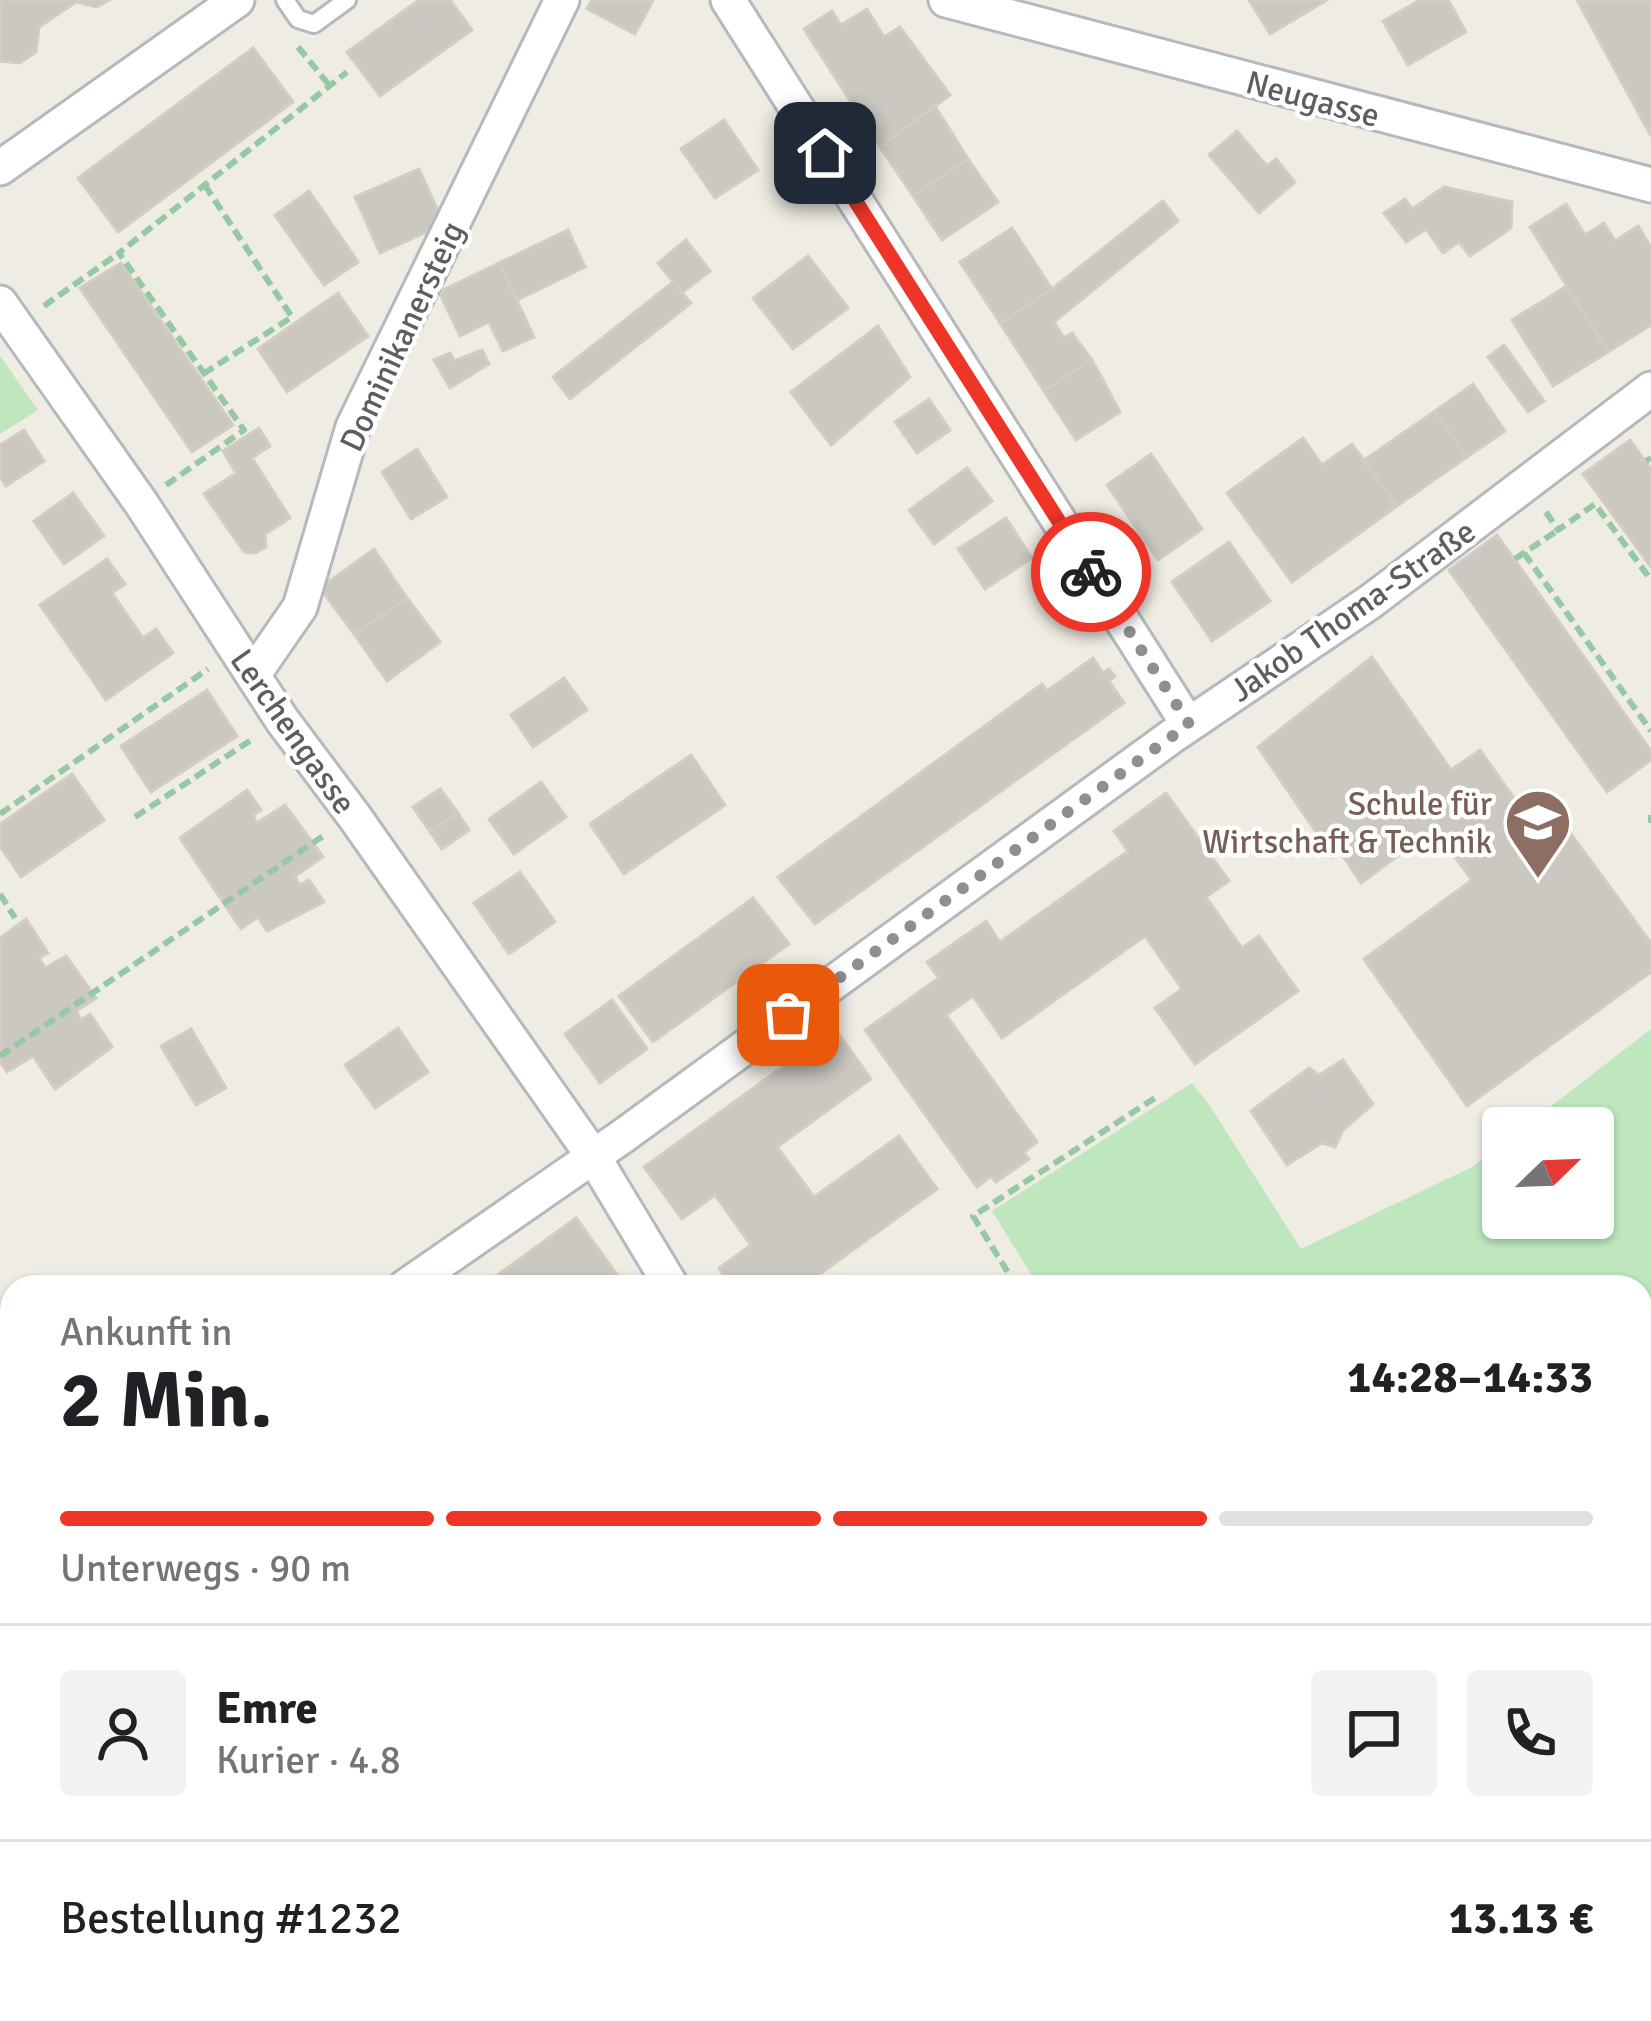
<!DOCTYPE html>
<html lang="de">
<meta charset="utf-8">
<style>
:root{--surface:#fff;--page:#f2f2f2;--text:#202124;--muted:#757577;--line:#e0e0e0;--accent:#ef3528}
body{margin:0;font-family:Signika,sans-serif;background:var(--page);color:var(--text);height:100vh;display:flex;flex-direction:column;font-size:45px;white-space:nowrap}
*{box-sizing:border-box;margin:0}
p{font-size:39px;color:var(--muted)}
.icon{flex:none;width:66px;height:66px;fill:none;stroke:currentColor;stroke-width:2;stroke-linecap:round;stroke-linejoin:round}
.map{position:relative;flex:1;overflow:hidden}
.side{position:absolute;left:0px;top:1275px;width:1653px;height:747px;display:flex;flex-direction:column;background:var(--surface);border-radius:36px 36px 0 0;box-shadow:0 3px 9px #0004}
.side>*{flex:none}
.needle{width:78px;rotate:67deg}
.tools{position:absolute;left:1482px;top:1107px;display:grid;gap:24px}
.tools a{display:grid;place-items:center;width:132px;height:132px;border-radius:12px;background:var(--surface);box-shadow:0 3px 9px #0004;font-size:60px}
.pin{position:absolute;display:grid;place-items:center;width:102px;height:102px;color:#fff;margin:-51px;border-radius:24px;box-shadow:0 6px 18px #0006}
.courier{position:absolute;display:grid;place-items:center;width:120px;height:120px;margin:-60px;border:9px solid #ef3528;border-radius:50%;background:#fff;color:#222;box-shadow:0 3px 15px #0007}
.headline em{font-style:normal;font-weight:700}
.headline div{display:flex;flex-direction:column-reverse}
.headline{display:flex;align-items:center;justify-content:space-between;height:204px;padding:0 60px}
h1{font-size:78px;font-weight:700;line-height:90px}
.bar{display:grid;grid-template-columns:repeat(4,1fr);gap:18px 12px;align-content:center;height:144px;padding:0 60px}
.bar i{height:15px;border-radius:9px;background:var(--line)}
.bar .on{background:var(--accent)}
.bar p{grid-column:span 4}
.line{display:flex;align-items:center;gap:30px;padding:0 60px;border-top:3px solid var(--line)}
.line div{flex:1}
.round{display:grid;place-items:center;flex:none;width:126px;height:126px;border-radius:12px;background:var(--page)}
.map>svg:first-child{display:block}
.green{fill:#bee7be}
.building{fill:#cbc8c2;stroke:#d3cdc1;stroke-width:3}
.lines{fill:none;stroke-linecap:round;stroke-linejoin:round}
.lane-casing{stroke:#b5b9be;stroke-width:22}
.street-casing{stroke:#b5b9be;stroke-width:39}
.path{stroke:#97c8a4;stroke-width:6;stroke-dasharray:12 6;stroke-linecap:butt}
.lane{stroke:#fff;stroke-width:16}
.street{stroke:#fff;stroke-width:33}
.rail{stroke:#b4b5b5;stroke-width:9;stroke-dasharray:3 15;stroke-linecap:butt}
.done{stroke:#8e9090;stroke-width:12;stroke-dasharray:0 21.6}
.route{stroke:#ef3528;stroke-width:15}
.labels{text-anchor:middle;stroke-width:9;stroke-linejoin:round;paint-order:stroke}
.street-label{font-size:33px;fill:#5b5f64;stroke:#fff}
.education-label{font-size:33px;fill:#785e54;stroke:#fff;text-anchor:end}
</style>
<div class="map">
<svg width="1651" height="2021" viewBox="0 0 1651 2021">
<rect width="100%" height="100%" fill="#eeece3"/>
<g class="green">
<polygon points="0,356 38,410 0,434"/>
<polygon points="1651,1029 1651,1649 1641,1659 1641,1287 1039,1287 992,1211 1192,1083 1210,1106 1301,1249 1472,1167 1503,1143 1503,1218 1593,1218 1593,1128 1523,1128"/>
</g>
<g class="building">
<polygon points="0,0 109,0 97,7 76,2 39,27 36,52 20,63 0,61"/>
<polygon points="419,0 450,0 472,30 380,96 347,52"/>
<polygon points="592,0 653,0 635,34 587,9"/>
<polygon points="1249,0 1327,0 1270,34"/>
<polygon points="1420,0 1448,0 1466,32 1408,65 1383,21"/>
<polygon points="1577,0 1651,0 1651,136"/>
<polygon points="867,9 884,37 900,27 950,95 880,147 804,29 832,11 841,25"/>
<polygon points="253,48 293,102 118,232 78,178"/>
<polygon points="935,106 968,159 913,196 880,147"/>
<polygon points="724,120 758,170 715,198 681,149"/>
<polygon points="1237,131 1267,166 1276,159 1295,182 1259,213 1209,155"/>
<polygon points="968,159 998,202 942,240 913,196"/>
<polygon points="419,169 444,224 380,253 355,197"/>
<polygon points="1444,187 1512,202 1511,228 1470,256 1459,242 1443,253 1426,229 1406,242 1384,213 1405,199 1412,209"/>
<polygon points="309,191 358,262 324,285 275,215"/>
<polygon points="1163,201 1178,221 1054,322 1064,338 1072,333 1092,360 1044,391 1000,323 1052,289"/>
<polygon points="1566,204 1585,235 1604,223 1615,241 1638,226 1651,247 1651,325 1608,352 1530,227"/>
<polygon points="1012,228 1052,289 1000,323 960,262"/>
<polygon points="568,230 585,267 517,300 499,263"/>
<polygon points="686,240 710,271 682,293 658,263"/>
<polygon points="808,256 848,308 793,349 753,298"/>
<polygon points="121,263 233,425 192,452 80,288"/>
<polygon points="499,263 534,337 503,351 489,322 460,336 439,292"/>
<polygon points="673,282 691,303 570,399 553,377"/>
<polygon points="1567,286 1608,352 1553,386 1512,320"/>
<polygon points="338,293 368,336 287,392 258,349"/>
<polygon points="878,326 910,377 831,445 791,392"/>
<polygon points="1504,345 1544,401 1528,412 1488,357"/>
<polygon points="482,350 489,364 450,388 434,360 450,353 454,361"/>
<polygon points="1092,360 1120,412 1076,440 1044,391"/>
<polygon points="1473,384 1505,431 1467,457 1435,411"/>
<polygon points="929,399 950,430 917,453 895,422"/>
<polygon points="1435,411 1467,457 1397,506 1364,460"/>
<polygon points="259,428 270,446 252,458 290,518 265,534 266,547 255,553 244,552 204,494 236,473 223,451"/>
<polygon points="24,430 44,461 6,486 0,477 0,445"/>
<polygon points="1303,438 1322,465 1352,444 1397,506 1292,582 1227,493"/>
<polygon points="1630,440 1651,469 1651,567 1583,474"/>
<polygon points="417,449 447,497 411,519 382,472"/>
<polygon points="1151,454 1202,529 1158,560 1107,485"/>
<polygon points="967,468 992,501 934,544 909,510"/>
<polygon points="73,493 104,536 64,564 34,521"/>
<polygon points="1006,518 1032,558 985,589 958,549"/>
<polygon points="1497,535 1651,751 1651,760 1607,792 1449,570"/>
<polygon points="1229,542 1270,601 1212,641 1172,582"/>
<polygon points="374,549 407,598 354,634 320,588"/>
<polygon points="107,559 125,584 112,593 143,638 156,629 173,653 106,700 40,605"/>
<polygon points="407,598 440,642 387,681 354,634"/>
<polygon points="1372,657 1451,770 1480,750 1540,835 1560,819 1651,943 1651,972 1467,1106 1364,959 1472,880 1434,829 1361,883 1341,853 1333,857 1258,747"/>
<polygon points="1093,658 1103,673 1109,669 1115,676 1109,681 1124,703 815,924 778,877 1042,684 1047,691"/>
<polygon points="564,678 587,710 533,747 511,715"/>
<polygon points="207,690 237,736 151,792 121,746"/>
<polygon points="691,755 725,805 624,874 590,824"/>
<polygon points="72,774 104,820 21,877 0,846 0,824"/>
<polygon points="541,782 566,817 514,854 489,819"/>
<polygon points="440,789 458,813 430,832 413,807"/>
<polygon points="247,790 261,810 253,815 257,823 285,805 323,857 295,876 299,885 309,880 324,902 267,931 258,917 241,929 180,838"/>
<polygon points="1166,793 1229,881 1206,897 1242,948 1259,936 1298,991 1195,1064 1155,1008 1182,989 1145,936 1002,1038 973,996 946,1015 1037,1142 1024,1152 1029,1159 996,1182 991,1176 977,1187 865,1030 939,978 927,962 986,921 1000,942 1128,851 1114,831"/>
<polygon points="458,813 469,830 442,849 430,832"/>
<polygon points="520,872 555,922 509,954 474,903"/>
<polygon points="753,898 789,944 653,1042 619,996"/>
<polygon points="26,919 48,953 39,958 45,968 66,956 96,998 76,1011 81,1020 90,1014 112,1047 55,1089 33,1056 7,1072 0,1061 0,938"/>
<polygon points="612,1000 647,1049 600,1083 565,1034"/>
<polygon points="398,1028 428,1072 375,1108 345,1065"/>
<polygon points="191,1029 226,1088 196,1105 161,1046"/>
<polygon points="835,1029 871,1079 777,1147 814,1197 899,1136 937,1189 802,1287 732,1287 719,1268 751,1245 715,1195 682,1219 644,1167"/>
<polygon points="1343,1060 1373,1104 1343,1130 1335,1147 1322,1143 1287,1165 1251,1111 1309,1068 1319,1075"/>
<polygon points="576,1218 626,1287 481,1287"/>
<polygon points="12,1909 12,1961 0,1969 0,1916"/>
<polygon points="319,2010 413,2010 417,2021 324,2021"/>
<polygon points="505,2010 547,2010 549,2015 559,2010 631,2010 608,2021 510,2021"/>
<polygon points="931,2010 1004,2010 1006,2014 990,2021 936,2021"/>
</g>
<g class="lines">
<defs>
<g id="lane">
<polyline points="285,0 298,19 314,24 347,0"/>
<polyline points="1195,2021 1205,2010"/>
<polyline points="1315,2021 1325,2010"/>
</g>
<g id="street">
<polyline points="728,0 1188,724"/>
<polyline points="946,0 1651,185"/>
<polyline points="0,168 237,0"/>
<polyline points="0,303 141,503 282,720 354,816 593,1156 672,1287"/>
<polyline points="253,675 300,607 353,427 562,0"/>
<polyline points="405,1287 623,1136 1175,734 1370,602 1651,389"/>
<polyline points="0,1574 12,1566"/>
<polyline points="1641,1767 1651,1756"/>
<polyline points="478,2010 483,2021"/>
<polyline points="1089,2010 1095,2021"/>
<polyline points="0,2014 12,2007"/>
<polyline points="1405,2021 1415,2010"/>
</g>
</defs>
<use href="#lane" class="lane-casing"/>
<use href="#street" class="street-casing"/>
<g class="path">
<polyline points="298,47 330,86"/>
<polyline points="44,306 119,253"/>
<polyline points="203,374 292,317 206,187"/>
<polyline points="1646,461 1651,458"/>
<polyline points="166,485 244,430 119,253 347,72"/>
<polyline points="1546,512 1558,530 1595,504 1651,580"/>
<polyline points="1524,553 1651,731"/>
<polyline points="1515,559 1558,530"/>
<polyline points="0,814 208,669"/>
<polyline points="1651,815 1651,823"/>
<polyline points="135,817 254,738"/>
<polyline points="0,894 15,918"/>
<polyline points="0,1056 326,834"/>
<polyline points="1017,1287 973,1216 1158,1096"/>
</g>
<use href="#lane" class="lane"/>
<use href="#street" class="street"/>
<g class="rail">
<polyline points="1641,1873 1651,1862"/>
<polyline points="1641,1910 1651,1899"/>
<polyline points="1509,2021 1519,2010"/>
<polyline points="1542,2021 1552,2010"/>
</g>
</g>
<g class="lines">
<polyline class="done" points="788,1015 1189,724 1091,572"/>
<polyline class="route" points="825,153 1091,572"/>
</g>
<defs>
<symbol id="school-pin" viewBox="-11 -11 22 30"><path d="M0 17L-7.5 6A9.5 9.5 0 1 1 7.5 6Z" fill="#8d6e63" stroke="#fff"/><path d="M0-5L7-2L0 1L-7-2ZM-4 1L0 2.5L4 1V4Q0 6-4 4Z" fill="#fff"/></symbol>
</defs>
<g fill-rule="evenodd">
<use href="#school-pin" x="1500" y="784" width="76" height="104"/>
</g>
<g class="labels">
<g class="street-label">
<text transform="translate(1313 98) rotate(15)" y="12">Neugasse</text>
<text transform="translate(401 336) rotate(-65)" y="12">Dominikanersteig</text>
<text transform="translate(1352 610) rotate(-35)" y="12">Jakob Thoma-Straße</text>
<text transform="translate(294 731) rotate(55)" y="12">Lerchengasse</text>
</g>
<g class="education-label">
<text x="1492" y="815">Schule für<tspan x="1492" dy="38">Wirtschaft &amp; Technik</tspan></text>
</g>
</g>
</svg>
<div class="tools">
<a><svg class="needle" viewBox="-14 -14 28 28"><path d="M0-13l5 13h-10z" fill="#e53935"/><path d="M0 13l5-13h-10z" fill="#757577"/></svg></a>
</div>
<div class="pin" style="left:788px;top:1015px;background:#ea580c"><svg class="icon" aria-label="bag" viewBox="0 0 24 24"><path d="M5 8h14l-1 12H6zM9 8a3 3 0 0 1 6 0"/></svg></div>
<div class="pin" style="left:825px;top:153px;background:#1f2937"><svg class="icon" aria-label="home" viewBox="0 0 24 24"><path d="M3 11l9-7 9 7M6 9v11h12V9"/></svg></div>
<div class="courier" style="left:1091px;top:572px"><svg class="icon" aria-label="bike" viewBox="0 0 24 24"><circle cx="6" cy="16" r="4"/><circle cx="18" cy="16" r="4"/><path d="M6 16l4-8h5l3 8M10 8l3 8H6M13 5h3"/></svg></div>
<section class="side">
<div class="headline"><div><h1>2 Min.</h1><p>Ankunft in</p></div><em>14:28–14:33</em></div>
<div class="bar"><i class="on"></i><i class="on"></i><i class="on"></i><i></i><p>Unterwegs · 90 m</p></div>
<div class="line" style="height:216px"><a class="round"><svg class="icon" aria-label="person" viewBox="0 0 24 24"><circle cx="12" cy="8" r="4"/><path d="M4 21q1-7 8-7t8 7"/></svg></a><div><b>Emre</b><p>Kurier · 4.8</p></div><a class="round"><svg class="icon" aria-label="chat" viewBox="0 0 24 24"><path d="M4 5h16v11H9l-5 4z"/></svg></a><a class="round"><svg class="icon" aria-label="phone" viewBox="0 0 24 24"><path d="M5 4h4l2 5-3 2q2 4 5 5l2-3 5 2v4C11 20 4 13 5 4z"/></svg></a></div>
<div class="line" style="height:156px"><div>Bestellung #1232</div><b>13.13 €</b></div>
</section>
</div>
